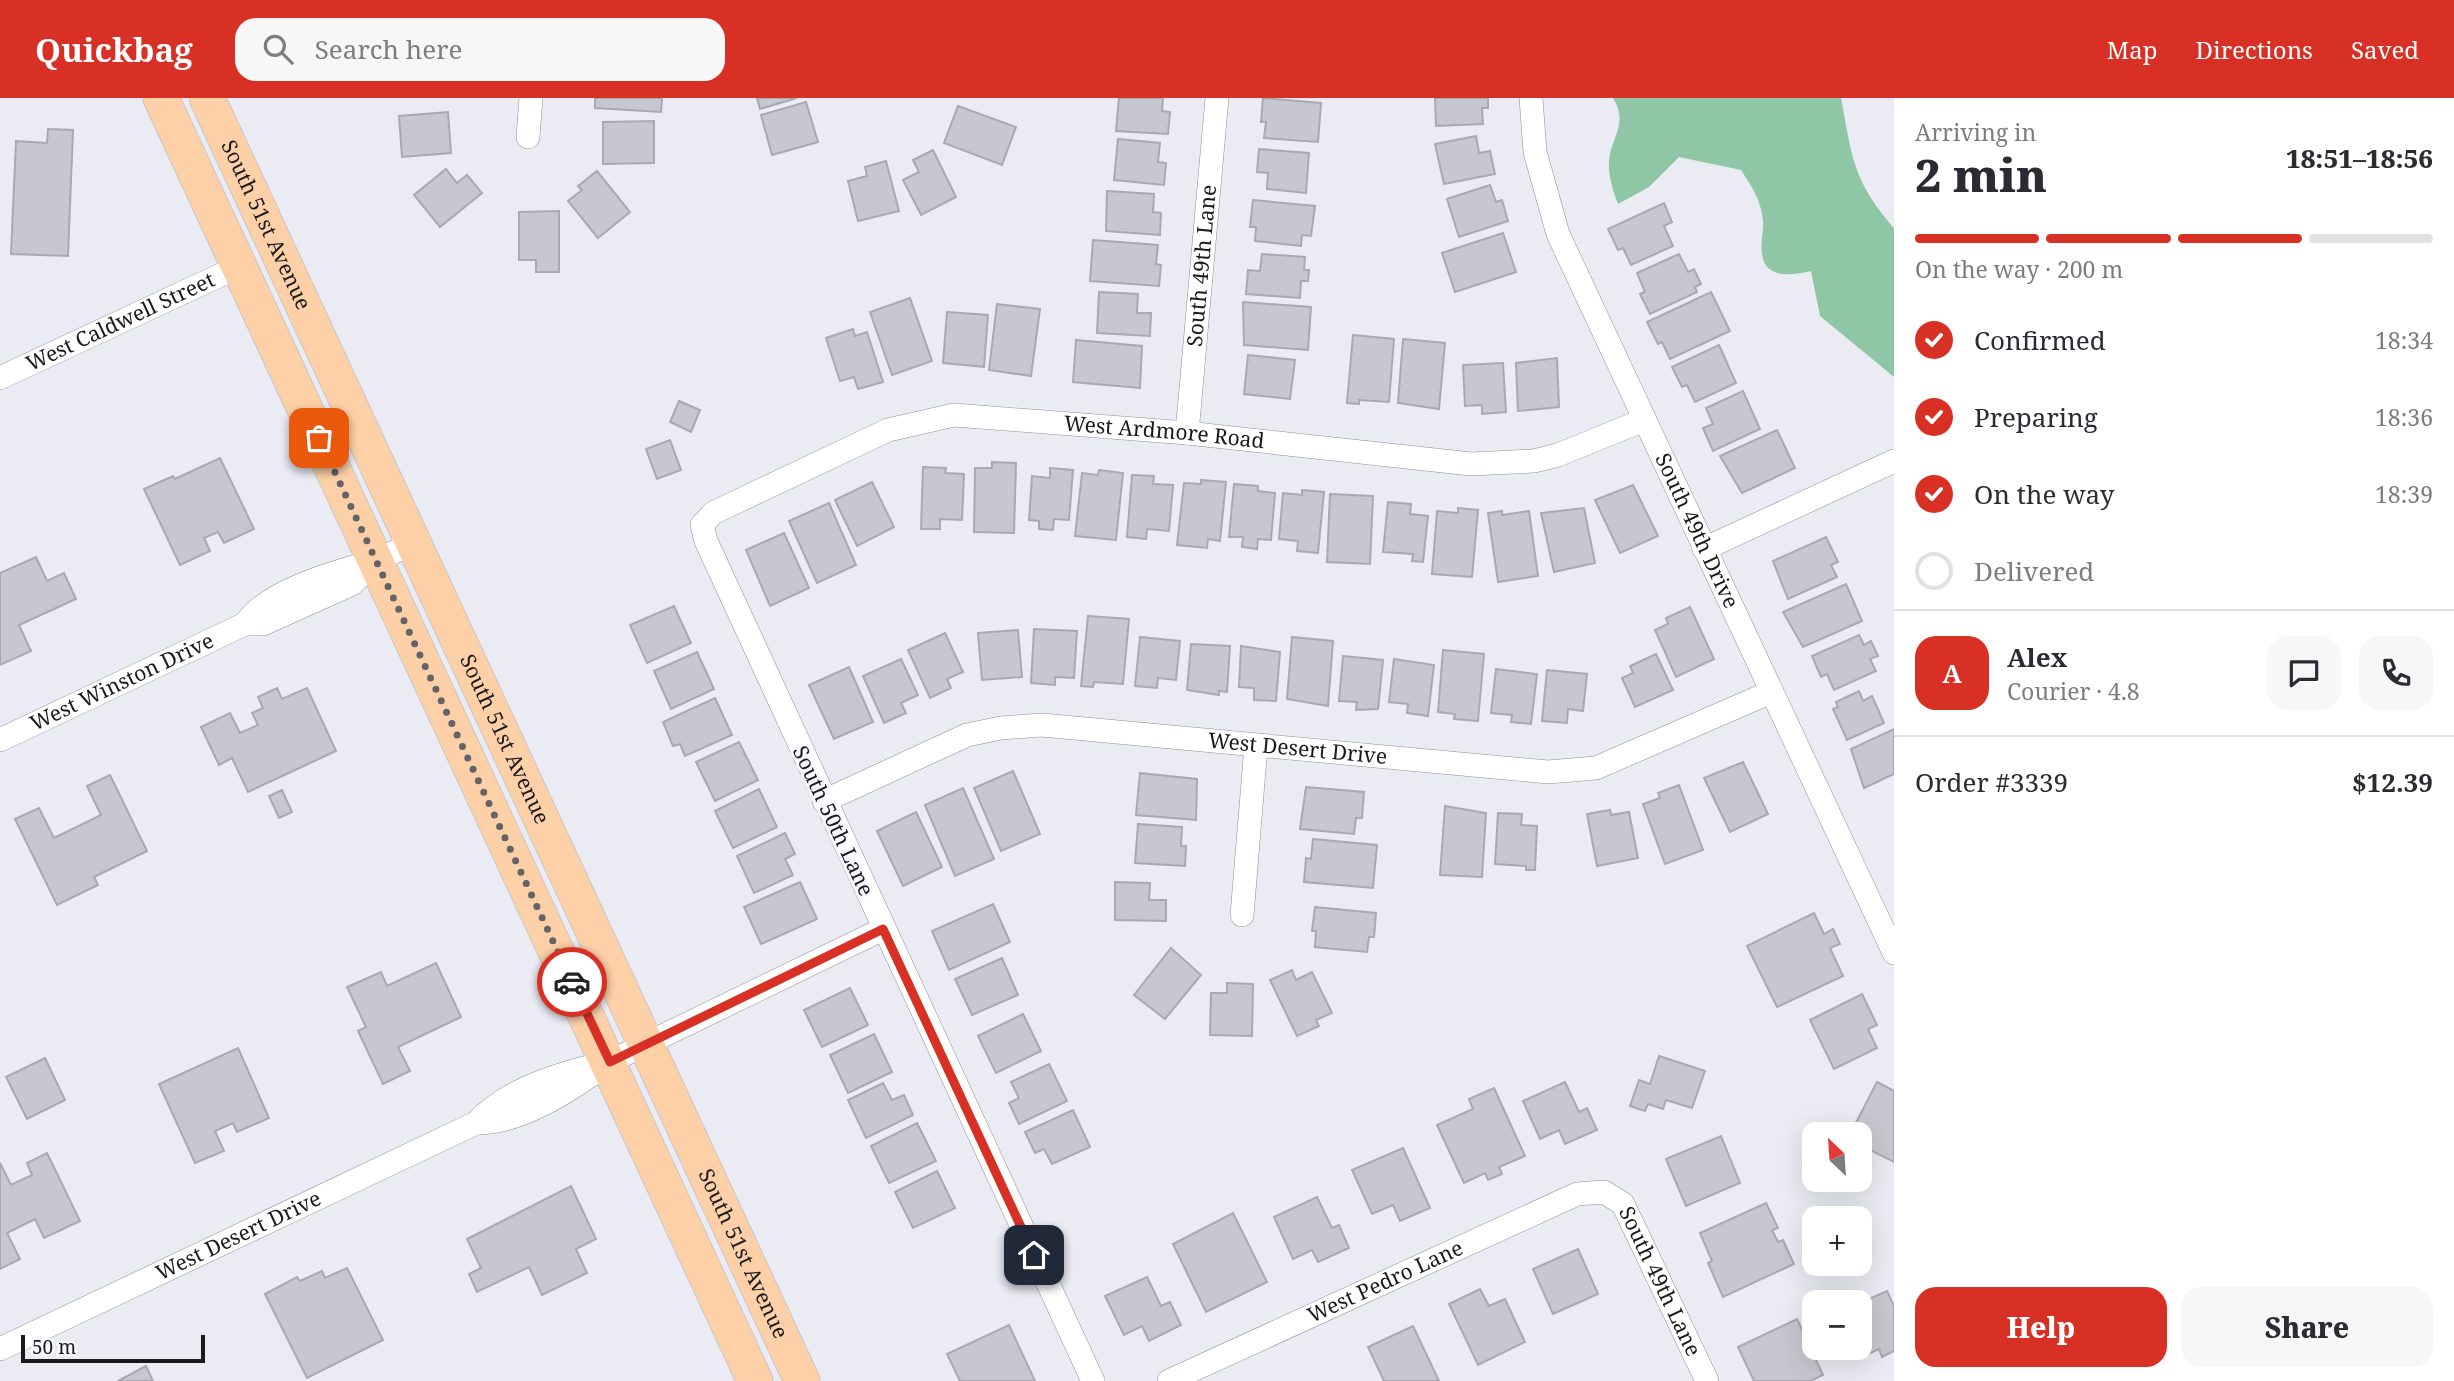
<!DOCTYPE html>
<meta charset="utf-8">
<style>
:root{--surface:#fff;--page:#f7f7f7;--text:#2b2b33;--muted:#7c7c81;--line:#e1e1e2;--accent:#d93025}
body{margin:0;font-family:"Noto Serif",serif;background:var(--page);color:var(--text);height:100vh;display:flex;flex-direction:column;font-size:26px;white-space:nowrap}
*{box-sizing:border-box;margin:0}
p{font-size:23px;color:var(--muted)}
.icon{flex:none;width:38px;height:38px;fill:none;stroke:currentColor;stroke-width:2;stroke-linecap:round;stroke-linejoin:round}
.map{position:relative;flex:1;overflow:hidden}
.panel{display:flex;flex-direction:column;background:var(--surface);width:560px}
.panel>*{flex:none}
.needle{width:46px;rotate:335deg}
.controls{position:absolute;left:1802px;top:1024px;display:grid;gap:14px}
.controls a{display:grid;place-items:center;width:70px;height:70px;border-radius:14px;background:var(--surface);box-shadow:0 7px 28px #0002;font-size:35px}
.scale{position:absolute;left:21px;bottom:18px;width:184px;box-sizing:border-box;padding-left:7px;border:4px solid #1a1a1d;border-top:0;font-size:19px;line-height:24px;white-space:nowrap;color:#1a1a1d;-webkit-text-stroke:5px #f7f8ff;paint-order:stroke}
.pin{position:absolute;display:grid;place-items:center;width:60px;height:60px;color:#fff;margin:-30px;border-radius:14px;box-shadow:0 4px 10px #0006}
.courier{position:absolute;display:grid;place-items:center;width:70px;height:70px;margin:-35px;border:5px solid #d93025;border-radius:50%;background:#fff;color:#222;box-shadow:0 2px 9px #0007}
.summary em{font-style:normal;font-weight:800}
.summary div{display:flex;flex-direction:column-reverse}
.summary{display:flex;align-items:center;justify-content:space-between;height:119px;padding:0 21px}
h1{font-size:46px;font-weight:800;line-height:52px}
.bar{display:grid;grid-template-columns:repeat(4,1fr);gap:10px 7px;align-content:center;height:84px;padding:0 21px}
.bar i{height:9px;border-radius:5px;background:var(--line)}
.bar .on{background:var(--accent)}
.bar p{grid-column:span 4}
.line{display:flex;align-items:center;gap:18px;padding:0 21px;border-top:2px solid var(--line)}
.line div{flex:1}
.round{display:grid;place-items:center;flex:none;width:74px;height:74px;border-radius:21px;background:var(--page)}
ol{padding:0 21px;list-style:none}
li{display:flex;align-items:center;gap:21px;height:77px}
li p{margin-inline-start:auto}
li .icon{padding:7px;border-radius:50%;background:var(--accent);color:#fff;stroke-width:4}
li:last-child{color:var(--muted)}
li i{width:38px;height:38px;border:4px solid var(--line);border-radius:50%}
.primary-button{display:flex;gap:14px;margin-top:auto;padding:14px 21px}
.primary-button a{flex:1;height:80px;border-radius:21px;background:var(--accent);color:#fff;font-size:28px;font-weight:800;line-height:80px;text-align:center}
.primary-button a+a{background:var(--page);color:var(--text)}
header{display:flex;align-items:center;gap:42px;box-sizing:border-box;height:98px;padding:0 35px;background:var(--accent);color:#fff}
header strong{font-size:33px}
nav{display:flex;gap:38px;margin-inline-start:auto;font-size:24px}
.search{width:490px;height:63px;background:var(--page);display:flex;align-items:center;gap:18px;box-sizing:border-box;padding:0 24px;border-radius:21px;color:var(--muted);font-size:26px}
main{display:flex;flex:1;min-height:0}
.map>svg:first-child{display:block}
.green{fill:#8fc7a6}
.building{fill:#c6c7cf;stroke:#a8a9b1;stroke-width:2}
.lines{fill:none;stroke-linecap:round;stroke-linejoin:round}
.minor-casing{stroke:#8f9098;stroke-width:24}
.primary-casing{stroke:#c8c8c9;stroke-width:37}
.minor{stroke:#fff;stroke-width:23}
.primary{stroke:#fdd0a7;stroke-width:35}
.done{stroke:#636368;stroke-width:7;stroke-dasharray:0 12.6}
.route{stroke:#d93025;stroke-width:9}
.labels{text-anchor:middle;stroke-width:6;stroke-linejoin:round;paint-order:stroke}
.street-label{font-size:21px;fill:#1a1a1d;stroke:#f7f8ff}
</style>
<header>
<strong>Quickbag</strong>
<div class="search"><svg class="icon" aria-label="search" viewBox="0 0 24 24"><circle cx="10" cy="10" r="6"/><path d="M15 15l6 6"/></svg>Search here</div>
<nav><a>Map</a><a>Directions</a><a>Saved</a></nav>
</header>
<main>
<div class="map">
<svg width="1894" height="1283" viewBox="0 0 1894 1283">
<rect width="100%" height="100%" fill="#eaebf3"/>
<path class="green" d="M1613,0H1841C1852,59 1853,83 1894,130V279L1820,218L1811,173C1793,177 1765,182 1762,156C1760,145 1764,133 1763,123C1761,102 1752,89 1741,72L1679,59L1649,89L1618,106C1613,92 1608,78 1609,63C1611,38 1629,27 1613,0Z"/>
<g class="building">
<polygon points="595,0 662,0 661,14 595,10"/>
<polygon points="757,0 797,0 760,11"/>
<polygon points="1119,0 1163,0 1162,13 1170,14 1168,36 1116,33"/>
<polygon points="1263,0 1321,5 1318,44 1264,40 1266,24 1261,24"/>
<polygon points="1435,0 1488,0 1488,10 1482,10 1483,26 1436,28"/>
<polygon points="806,4 818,44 772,57 761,17"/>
<polygon points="958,8 1016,29 1002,67 944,45"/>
<polygon points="448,14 451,55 402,59 399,18"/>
<polygon points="654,23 654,65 603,66 603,24"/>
<polygon points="48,31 73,32 68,158 11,156 16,43 47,45"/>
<polygon points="1476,38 1479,55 1490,53 1495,76 1444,86 1435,46"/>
<polygon points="1118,41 1160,45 1158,64 1166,65 1164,87 1114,82"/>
<polygon points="1259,51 1309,55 1306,95 1267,91 1268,75 1257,74"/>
<polygon points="933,52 956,99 921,117 903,82 919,74 913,62"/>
<polygon points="886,63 899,113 858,123 848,83 867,78 865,69"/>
<polygon points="446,71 457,85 467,77 482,95 440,129 414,97"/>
<polygon points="597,73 630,114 598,140 568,103 582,92 578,88"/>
<polygon points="1490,87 1496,104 1502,102 1508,123 1459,139 1447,101"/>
<polygon points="1107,93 1154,96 1153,114 1161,115 1160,137 1106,133"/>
<polygon points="1253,102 1315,108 1311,138 1302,137 1301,148 1255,143 1256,129 1250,129"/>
<polygon points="1664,105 1672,124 1664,128 1673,148 1631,167 1623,150 1618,152 1608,131"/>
<polygon points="559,113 559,174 536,174 536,162 519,162 519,114"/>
<polygon points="1503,135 1516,174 1455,194 1442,155"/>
<polygon points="1093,142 1158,147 1156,166 1161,167 1159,188 1090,183"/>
<polygon points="1262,156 1305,159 1304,172 1309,172 1308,183 1301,183 1300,200 1246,196 1248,172 1260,173"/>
<polygon points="1679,156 1688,174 1694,171 1701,186 1695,189 1697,194 1650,216 1640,196 1645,194 1637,175"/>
<polygon points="1099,194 1138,196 1137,215 1151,215 1150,238 1097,235"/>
<polygon points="1711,194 1730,233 1670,261 1662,244 1658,246 1647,224"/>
<polygon points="910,200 932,263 892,277 870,214"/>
<polygon points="1243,204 1311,209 1308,252 1244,247"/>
<polygon points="997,206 1040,211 1031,278 989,272"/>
<polygon points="947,214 988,217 984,269 943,265"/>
<polygon points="853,231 855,238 867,234 883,284 858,291 854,279 840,283 826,240"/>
<polygon points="1353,237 1394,241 1389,304 1359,302 1359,306 1347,305"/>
<polygon points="1403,241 1445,245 1439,311 1398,305"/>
<polygon points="1076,242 1142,248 1140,290 1073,284"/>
<polygon points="1719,247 1736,285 1695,304 1687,287 1682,289 1672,269"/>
<polygon points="1248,257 1295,262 1290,301 1244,296"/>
<polygon points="1557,260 1559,309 1518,313 1516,265"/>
<polygon points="1503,265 1506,314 1482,316 1482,307 1465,308 1463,267"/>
<polygon points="1743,293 1760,331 1713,353 1703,330 1713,326 1706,310"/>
<polygon points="679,303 700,312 691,334 670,324"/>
<polygon points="1777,332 1795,370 1742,395 1720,358"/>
<polygon points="670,342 681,372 657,381 646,351"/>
<polygon points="220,360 254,431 224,445 218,434 204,440 210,453 180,467 144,391 173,378 175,381"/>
<polygon points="992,364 1016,365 1014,435 974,434 975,370 992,370"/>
<polygon points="923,369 946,370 945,375 964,376 962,422 940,421 940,431 921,431"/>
<polygon points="1050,370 1073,372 1069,422 1054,421 1053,432 1039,431 1039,423 1029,422 1032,378 1050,380"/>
<polygon points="1099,372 1123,375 1116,442 1075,438 1082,375 1098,377"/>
<polygon points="1132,377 1154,378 1153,386 1173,387 1169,433 1147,431 1146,441 1127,439"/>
<polygon points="1201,382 1226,384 1220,443 1208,441 1207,450 1177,447 1184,385 1201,386"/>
<polygon points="872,384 894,429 857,448 835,402"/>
<polygon points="1234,386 1258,388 1258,393 1275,395 1271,442 1258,441 1257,451 1242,449 1243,439 1229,439"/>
<polygon points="1633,387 1658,438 1620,455 1595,402"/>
<polygon points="1302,392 1324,394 1318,455 1297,453 1298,443 1279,441 1283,395 1302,397"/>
<polygon points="1330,396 1373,398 1370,466 1327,464"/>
<polygon points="1388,404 1411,406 1410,416 1428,418 1423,464 1412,463 1413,456 1383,454"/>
<polygon points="829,405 856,467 817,485 789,423"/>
<polygon points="1458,410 1478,412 1472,479 1432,476 1437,413 1458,415"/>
<polygon points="1584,410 1595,465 1554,474 1541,415"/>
<polygon points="1502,413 1502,417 1529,413 1538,478 1498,484 1488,415"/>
<polygon points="784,435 809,490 770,508 746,452"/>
<polygon points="1826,439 1838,464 1831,467 1837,479 1788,501 1773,463"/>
<polygon points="36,459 47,483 64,475 76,501 19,527 31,553 0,567 0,475"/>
<polygon points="1846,486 1862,523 1803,549 1783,514"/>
<polygon points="674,508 691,545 647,565 630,527"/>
<polygon points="1690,509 1714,561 1676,579 1655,532 1668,526 1666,520"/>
<polygon points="1088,518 1129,521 1123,586 1094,584 1093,589 1081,588"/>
<polygon points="1034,531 1077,533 1074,580 1055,579 1055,587 1031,585"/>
<polygon points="1018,532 1022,579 982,582 978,535"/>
<polygon points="945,535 963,574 947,581 951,590 930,600 908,552"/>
<polygon points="1859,537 1864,547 1871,543 1878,558 1870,561 1876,573 1834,592 1827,576 1821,579 1812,558"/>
<polygon points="1140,539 1180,543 1176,582 1158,580 1157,590 1135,588"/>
<polygon points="1292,539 1333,543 1328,608 1287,601"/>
<polygon points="1191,546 1230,548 1227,594 1219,593 1219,597 1187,592"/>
<polygon points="1241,548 1280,554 1276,603 1254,602 1254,590 1239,589"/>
<polygon points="1443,552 1484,556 1478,623 1454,621 1455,616 1438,614"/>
<polygon points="697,554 714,591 671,611 654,573"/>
<polygon points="1656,556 1673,592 1635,609 1622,580 1633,575 1630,568"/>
<polygon points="1343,558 1383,562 1378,611 1356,612 1357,604 1339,603"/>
<polygon points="901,561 918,597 901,605 906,615 884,625 863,578"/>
<polygon points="1394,561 1434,567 1428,618 1407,615 1408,606 1389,604"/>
<polygon points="849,569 873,624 834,641 809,587"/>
<polygon points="1496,571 1537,576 1531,626 1511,624 1512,617 1491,615"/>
<polygon points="1547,572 1587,576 1583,613 1568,611 1567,625 1542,623"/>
<polygon points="277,590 282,601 307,590 336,653 248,694 232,660 219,667 201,629 230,615 240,635 258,627 252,615 263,610 258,599"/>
<polygon points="1859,593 1863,603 1872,598 1884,625 1847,642 1833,611 1838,609 1836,604"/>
<polygon points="715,600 732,637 685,658 680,646 673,648 663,624"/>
<polygon points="1894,631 1894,676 1864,690 1851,651"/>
<polygon points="739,644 758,682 715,703 696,664"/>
<polygon points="1743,664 1768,716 1730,734 1704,680"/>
<polygon points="1013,673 1040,736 1001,753 974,690"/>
<polygon points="1140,675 1197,681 1196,722 1136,717"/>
<polygon points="110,677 147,753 94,779 98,787 57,807 15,721 39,710 54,740 101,717 87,688"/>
<polygon points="1679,687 1703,752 1665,766 1643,706 1660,700 1658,695"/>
<polygon points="1306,689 1364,694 1362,720 1356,720 1354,736 1300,731"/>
<polygon points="963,690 994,761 955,778 925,707"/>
<polygon points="759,691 777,729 733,750 715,713"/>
<polygon points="282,692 292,714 279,720 269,698"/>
<polygon points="1445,708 1486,715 1482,779 1440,777"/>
<polygon points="1610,712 1611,717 1629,714 1638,760 1597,768 1587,716"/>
<polygon points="916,714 942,769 903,788 877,733"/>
<polygon points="1498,715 1522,716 1521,727 1537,728 1535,772 1526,772 1526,768 1495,766"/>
<polygon points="1138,726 1182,729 1181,748 1186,748 1185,768 1135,765"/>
<polygon points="785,735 795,756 785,761 793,777 754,795 737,758"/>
<polygon points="1313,741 1377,747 1373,790 1304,784 1306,760 1311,761"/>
<polygon points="800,784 817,821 761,846 744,809"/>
<polygon points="1115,784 1150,785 1149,802 1166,802 1166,823 1115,822"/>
<polygon points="993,806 1010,844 949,872 932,833"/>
<polygon points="1315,809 1376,815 1374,839 1369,839 1367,854 1315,849 1316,833 1312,833"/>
<polygon points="1814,815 1824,836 1833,831 1840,846 1830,850 1843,878 1777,909 1747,848"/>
<polygon points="1171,850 1201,877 1165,921 1134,897"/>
<polygon points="1002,860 1018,897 972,917 955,881"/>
<polygon points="436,865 461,919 398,949 410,973 383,986 358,933 366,929 347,889 381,874 387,888"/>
<polygon points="1292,872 1296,882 1312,874 1332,915 1316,922 1319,928 1297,938 1270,882"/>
<polygon points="1227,885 1253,886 1252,938 1210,937 1211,895 1227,895"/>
<polygon points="850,890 868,927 822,949 804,912"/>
<polygon points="1862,896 1877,927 1868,931 1877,950 1834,971 1810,922"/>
<polygon points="1023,916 1041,953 996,975 978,938"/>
<polygon points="874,936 892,974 848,995 830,957"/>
<polygon points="238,950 269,1020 237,1034 233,1025 215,1033 224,1053 195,1065 159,986"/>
<polygon points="1659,958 1705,973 1692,1010 1666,1002 1663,1011 1648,1006 1645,1013 1630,1008 1639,982 1650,986"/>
<polygon points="45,960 65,1002 27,1021 6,979"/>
<polygon points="1049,966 1067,1003 1019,1026 1009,1005 1019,1000 1011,984"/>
<polygon points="1565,984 1579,1014 1587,1010 1597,1032 1565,1046 1559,1032 1540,1041 1523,1003"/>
<polygon points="1877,984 1894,993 1894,1064 1860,1047 1860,1036 1850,1036"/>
<polygon points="883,985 892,1002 904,997 913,1017 866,1040 848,1002"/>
<polygon points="1494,990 1525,1058 1499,1069 1502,1076 1488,1082 1485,1075 1464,1085 1437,1027 1473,1011 1469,1001"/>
<polygon points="1073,1012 1090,1049 1052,1066 1044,1051 1035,1055 1025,1034"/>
<polygon points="917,1025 936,1063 889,1085 871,1048"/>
<polygon points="1721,1038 1740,1085 1686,1108 1666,1061"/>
<polygon points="1403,1050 1430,1110 1400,1123 1393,1107 1372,1116 1352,1072"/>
<polygon points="47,1055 80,1123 44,1140 35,1121 7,1135 20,1161 0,1171 0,1065 11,1087 32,1077 27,1065"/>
<polygon points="937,1073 955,1110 913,1130 895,1094"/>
<polygon points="571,1088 596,1141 576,1151 587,1175 542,1197 529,1169 477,1194 469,1176 481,1170 467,1141"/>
<polygon points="1317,1099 1332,1130 1339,1127 1349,1150 1318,1164 1312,1152 1293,1161 1274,1119"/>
<polygon points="1766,1105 1778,1130 1772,1132 1778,1144 1783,1142 1794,1166 1723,1199 1708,1165 1712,1163 1700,1135"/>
<polygon points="1233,1115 1267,1184 1206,1214 1173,1146"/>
<polygon points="1578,1151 1598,1196 1553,1216 1533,1171"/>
<polygon points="347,1170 383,1242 307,1280 265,1196 297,1179 300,1183 322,1173 325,1180"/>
<polygon points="1147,1179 1161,1208 1170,1204 1181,1227 1149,1243 1142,1228 1124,1237 1105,1198"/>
<polygon points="1480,1191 1489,1208 1505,1201 1525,1244 1478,1267 1449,1206"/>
<polygon points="1887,1193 1894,1208 1894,1253 1882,1259 1879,1251 1859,1260 1854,1250 1860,1250 1860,1205"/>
<polygon points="1797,1221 1823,1277 1810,1283 1754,1283 1738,1249"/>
<polygon points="1009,1227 1035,1283 960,1283 947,1256"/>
<polygon points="1413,1228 1439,1283 1384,1283 1368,1249"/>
<polygon points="146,1268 153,1283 118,1283"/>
</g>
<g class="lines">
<defs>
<g id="minor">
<path id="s1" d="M1531,0L1535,54L1558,136L1894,855"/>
<polyline points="528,39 531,0"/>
<path id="s2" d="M0,280L240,168"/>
<path id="s3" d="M1187,335L1217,0"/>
<polyline points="1704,451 1894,363"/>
<path d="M245,526C267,492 336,474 374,463C387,459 401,450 413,444"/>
<path id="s4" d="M0,642L245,526H263L352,486L376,462"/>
<path id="s5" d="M824,703L967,637L1001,630L1042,627L1548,674L1596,670L1771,594"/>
<polyline points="1242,817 1256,648"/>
<path d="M476,1025C521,1026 574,990 609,964L883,831"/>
<path id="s6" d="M0,1251L476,1025C507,990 565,974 609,964"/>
<path id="s7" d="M1093,1283L706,443L702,427L713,415L888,332L954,317L1187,335L1471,366L1534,363L1558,357L1644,322"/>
<path id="s8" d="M1169,1283L1577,1096L1604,1094L1623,1106L1707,1283"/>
</g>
<g id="primary">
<polyline points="161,0 755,1283"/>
<path id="s9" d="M207,0L802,1283"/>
</g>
</defs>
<use href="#minor" class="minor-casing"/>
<use href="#primary" class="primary-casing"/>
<use href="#minor" class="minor"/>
<use href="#primary" class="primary"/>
</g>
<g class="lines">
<polyline class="done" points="319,340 572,884"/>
<polyline class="route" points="572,884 610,964 883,831 1034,1157"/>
</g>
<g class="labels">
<g class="street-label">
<text dy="7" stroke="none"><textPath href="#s9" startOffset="140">South 51st Avenue</textPath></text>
<text dy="7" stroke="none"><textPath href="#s3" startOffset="168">South 49th Lane</textPath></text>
<text dy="7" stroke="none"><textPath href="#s2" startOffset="133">West Caldwell Street</textPath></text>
<text dy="7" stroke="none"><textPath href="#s7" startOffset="1430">West Ardmore Road</textPath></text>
<text dy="7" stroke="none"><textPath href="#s1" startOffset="467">South 49th Drive</textPath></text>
<text dy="7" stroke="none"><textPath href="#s4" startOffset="135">West Winston Drive</textPath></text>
<text dy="7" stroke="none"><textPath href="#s9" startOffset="707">South 51st Avenue</textPath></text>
<text dy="7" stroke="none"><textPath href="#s5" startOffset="490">West Desert Drive</textPath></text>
<text transform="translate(833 723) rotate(65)" y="7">South 50th Lane</text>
<text dy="7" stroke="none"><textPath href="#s6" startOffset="264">West Desert Drive</textPath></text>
<text dy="7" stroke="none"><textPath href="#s9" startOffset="1274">South 51st Avenue</textPath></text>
<text dy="7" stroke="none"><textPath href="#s8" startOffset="238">West Pedro Lane</textPath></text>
<text dy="7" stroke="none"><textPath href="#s8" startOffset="584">South 49th Lane</textPath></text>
</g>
</g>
</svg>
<div class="controls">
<a><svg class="needle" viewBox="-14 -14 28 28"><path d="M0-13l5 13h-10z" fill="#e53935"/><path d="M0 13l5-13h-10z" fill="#7c7c81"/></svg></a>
<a>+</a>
<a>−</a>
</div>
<div class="scale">50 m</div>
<div class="pin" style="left:319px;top:340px;background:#ea580c"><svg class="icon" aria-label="bag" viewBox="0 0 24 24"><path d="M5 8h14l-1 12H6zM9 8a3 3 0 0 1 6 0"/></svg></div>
<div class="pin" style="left:1034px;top:1157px;background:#1f2937"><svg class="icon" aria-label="home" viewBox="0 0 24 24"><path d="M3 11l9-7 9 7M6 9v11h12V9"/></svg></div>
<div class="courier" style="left:572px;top:884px"><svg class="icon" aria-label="car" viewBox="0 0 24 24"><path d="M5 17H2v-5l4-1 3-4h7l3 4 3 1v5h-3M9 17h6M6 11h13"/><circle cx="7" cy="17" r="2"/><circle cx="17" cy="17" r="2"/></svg></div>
</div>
<section class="panel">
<div class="summary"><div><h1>2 min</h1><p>Arriving in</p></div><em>18:51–18:56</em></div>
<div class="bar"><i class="on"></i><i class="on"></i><i class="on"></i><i></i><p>On the way · 200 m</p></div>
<ol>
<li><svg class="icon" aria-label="check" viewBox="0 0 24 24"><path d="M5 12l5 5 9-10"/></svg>Confirmed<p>18:34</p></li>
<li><svg class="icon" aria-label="check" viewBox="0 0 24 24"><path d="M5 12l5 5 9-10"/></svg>Preparing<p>18:36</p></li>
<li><svg class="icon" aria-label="check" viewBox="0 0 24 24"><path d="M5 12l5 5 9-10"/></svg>On the way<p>18:39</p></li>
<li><i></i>Delivered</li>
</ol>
<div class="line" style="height:126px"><b class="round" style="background:var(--accent);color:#fff">A</b><div><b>Alex</b><p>Courier · 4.8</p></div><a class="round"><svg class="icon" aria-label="chat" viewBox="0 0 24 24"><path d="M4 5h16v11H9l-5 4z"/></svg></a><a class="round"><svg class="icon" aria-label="phone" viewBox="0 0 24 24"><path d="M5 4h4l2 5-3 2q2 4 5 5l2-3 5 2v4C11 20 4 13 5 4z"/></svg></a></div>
<div class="line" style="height:91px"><div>Order #3339</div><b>$12.39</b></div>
<div class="primary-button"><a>Help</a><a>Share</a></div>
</section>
</main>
